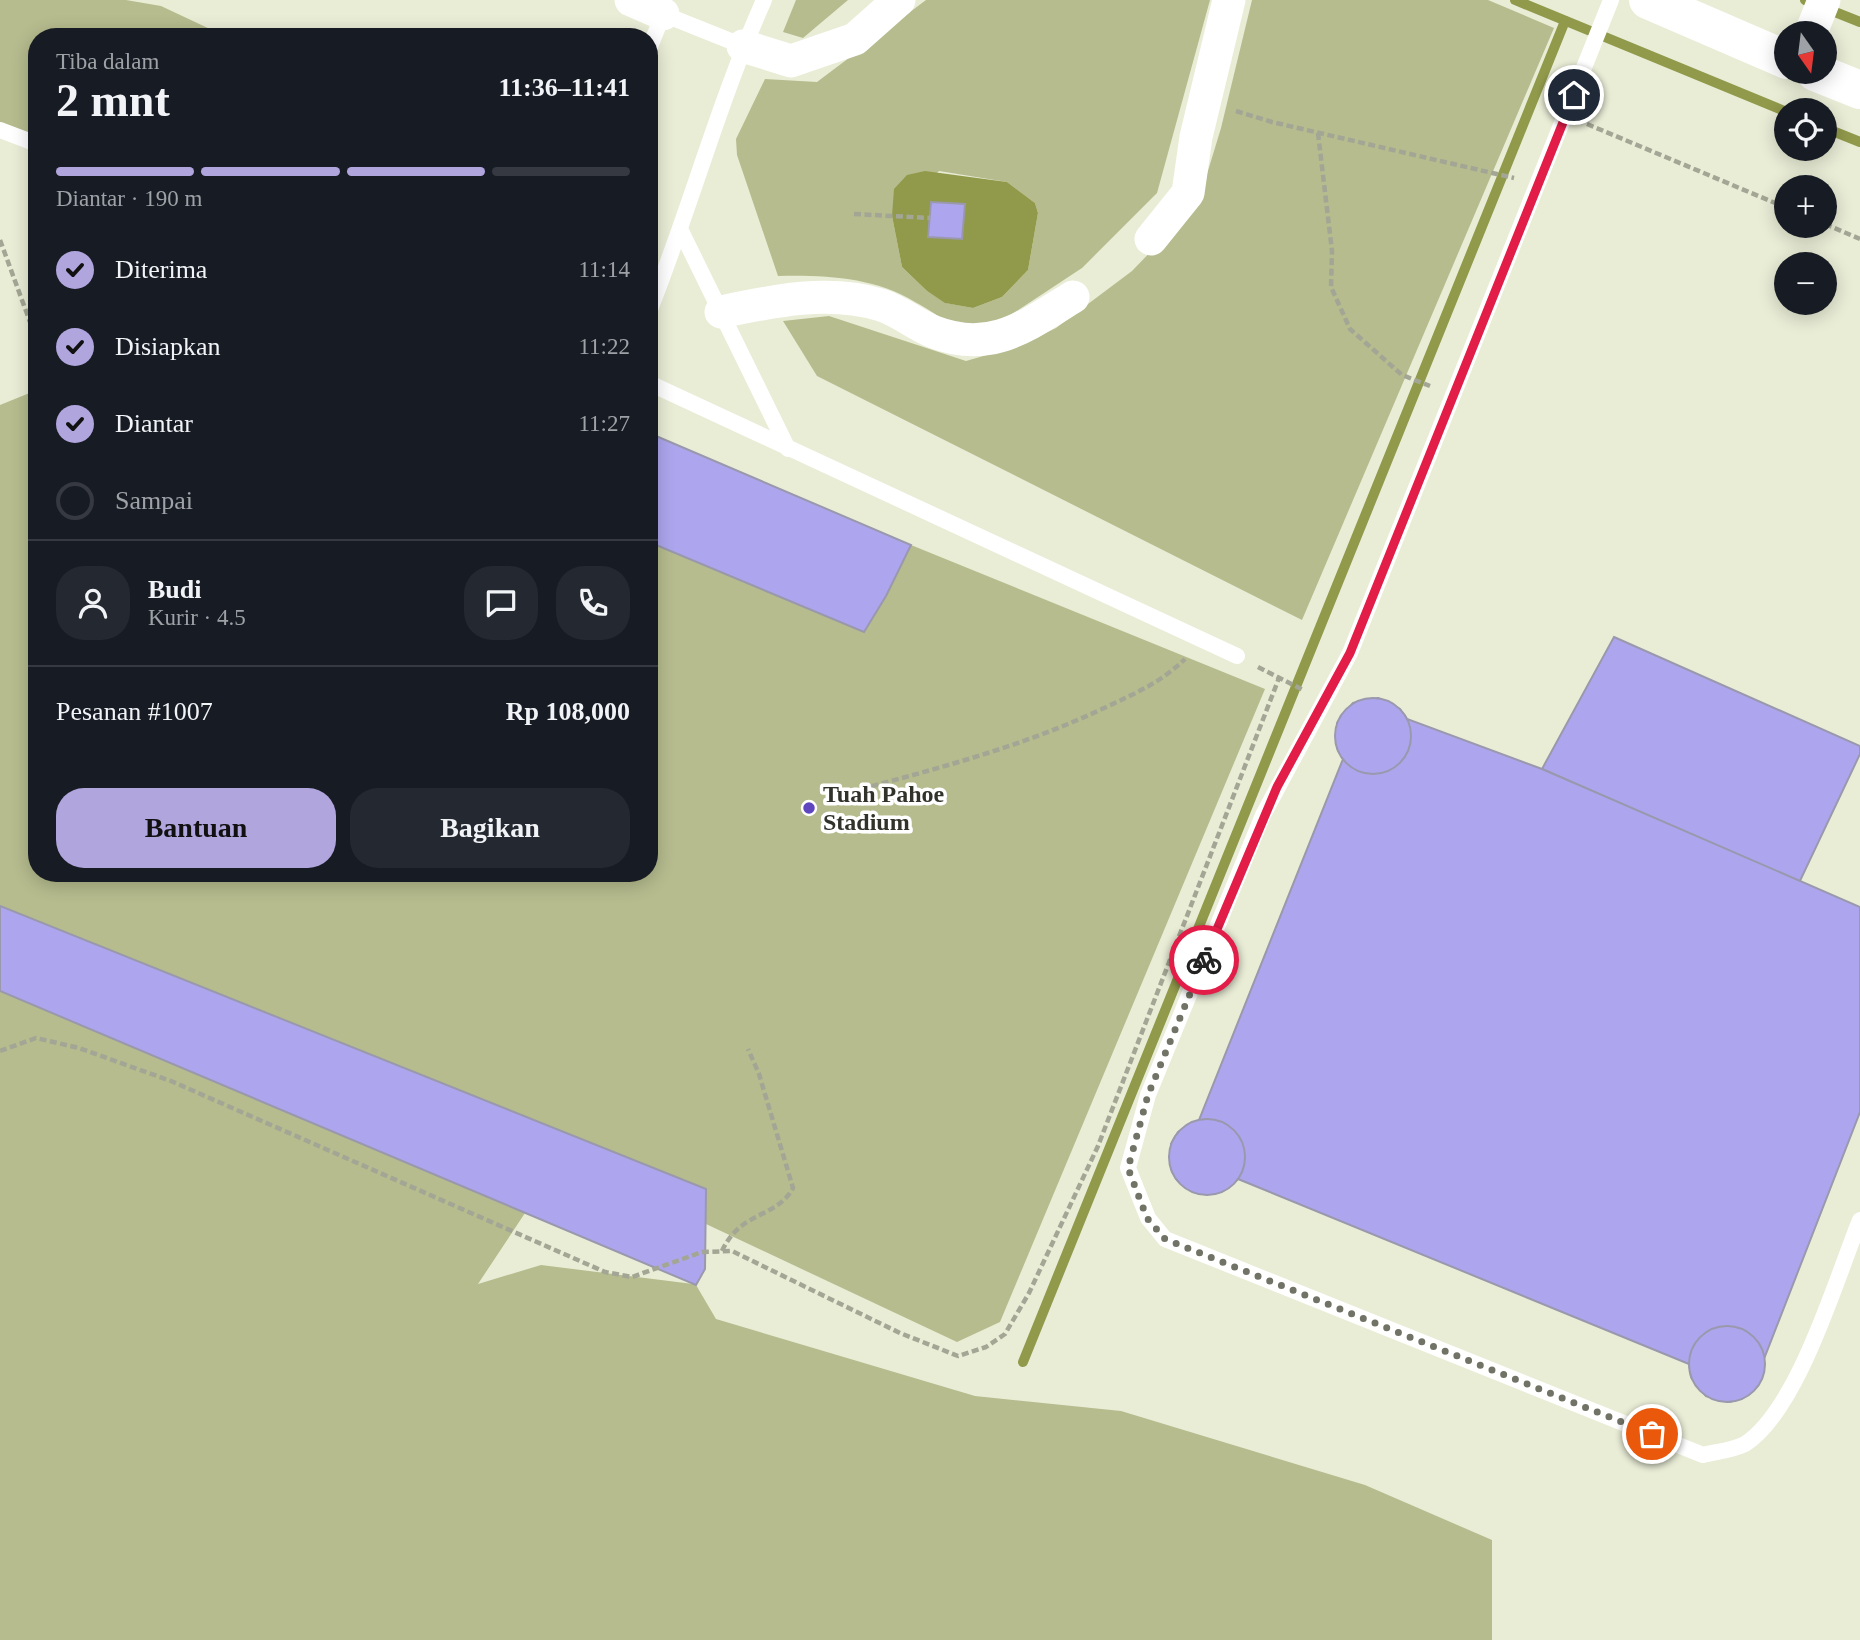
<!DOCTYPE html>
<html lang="id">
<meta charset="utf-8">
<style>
:root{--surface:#171b24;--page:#242831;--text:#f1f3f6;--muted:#9ea1a6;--line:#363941;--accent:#b0a5dd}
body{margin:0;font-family:"Times New Roman",serif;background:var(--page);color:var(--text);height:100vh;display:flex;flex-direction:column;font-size:26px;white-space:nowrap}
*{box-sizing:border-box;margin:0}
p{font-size:23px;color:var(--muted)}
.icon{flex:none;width:38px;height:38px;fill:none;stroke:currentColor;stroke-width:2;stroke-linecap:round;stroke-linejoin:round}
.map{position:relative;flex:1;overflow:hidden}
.panel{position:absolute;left:28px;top:28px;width:630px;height:854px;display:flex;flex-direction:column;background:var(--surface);border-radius:28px;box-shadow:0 4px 18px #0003}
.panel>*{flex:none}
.needle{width:46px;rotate:166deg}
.tools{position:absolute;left:1774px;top:21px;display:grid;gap:14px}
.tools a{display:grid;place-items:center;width:63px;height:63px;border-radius:50%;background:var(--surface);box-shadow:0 4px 18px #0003;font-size:35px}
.pin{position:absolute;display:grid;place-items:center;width:60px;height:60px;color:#fff;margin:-30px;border:4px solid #fff;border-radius:50%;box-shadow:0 2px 7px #0007}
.courier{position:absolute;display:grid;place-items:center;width:70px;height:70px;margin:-35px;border:5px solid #e11d48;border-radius:50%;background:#fff;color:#222;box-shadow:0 2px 9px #0007}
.overview em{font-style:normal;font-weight:800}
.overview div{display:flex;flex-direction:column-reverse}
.overview{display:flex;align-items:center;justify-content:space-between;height:119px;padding:0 28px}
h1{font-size:46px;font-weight:800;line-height:52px}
.bar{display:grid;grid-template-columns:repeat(4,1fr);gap:10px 7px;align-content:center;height:84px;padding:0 28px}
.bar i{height:9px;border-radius:5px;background:var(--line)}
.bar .active{background:var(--accent)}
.bar p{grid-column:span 4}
.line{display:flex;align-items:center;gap:18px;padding:0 28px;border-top:2px solid var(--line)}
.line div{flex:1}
.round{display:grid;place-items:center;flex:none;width:74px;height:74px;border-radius:28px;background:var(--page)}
ol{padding:0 28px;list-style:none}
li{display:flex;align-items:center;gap:21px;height:77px}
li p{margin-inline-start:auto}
li .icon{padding:7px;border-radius:50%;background:var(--accent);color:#111;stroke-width:4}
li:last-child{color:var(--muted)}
li i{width:38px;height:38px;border:4px solid var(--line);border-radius:50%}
.action{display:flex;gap:14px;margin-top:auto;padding:14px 28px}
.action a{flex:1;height:80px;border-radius:28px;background:var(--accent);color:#111;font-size:28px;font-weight:800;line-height:80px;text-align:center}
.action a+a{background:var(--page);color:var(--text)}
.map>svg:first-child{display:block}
.green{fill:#b6bc8e;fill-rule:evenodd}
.water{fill:#91994b}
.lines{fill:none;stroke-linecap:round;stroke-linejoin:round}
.stream{stroke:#91994b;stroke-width:10}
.building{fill:#ada6ee;stroke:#9998ac;stroke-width:2}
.path{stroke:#a3a694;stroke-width:4.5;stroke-dasharray:7 3.5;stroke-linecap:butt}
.lane{stroke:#fff;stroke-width:16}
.street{stroke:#fff;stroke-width:33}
.highway{stroke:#fff;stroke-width:38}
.done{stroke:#717366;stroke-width:7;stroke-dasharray:0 12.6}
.route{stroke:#e11d48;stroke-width:9}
.poi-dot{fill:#6046be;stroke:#fff;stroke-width:2.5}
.labels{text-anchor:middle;stroke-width:7;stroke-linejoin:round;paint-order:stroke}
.poi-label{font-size:24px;font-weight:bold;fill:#313229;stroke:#fff;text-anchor:start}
</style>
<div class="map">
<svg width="1860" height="1640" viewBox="0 0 1860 1640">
<rect width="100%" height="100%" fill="#e9edd6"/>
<g class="green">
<polygon points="0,0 126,0 161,6 227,37 37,37 37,136 0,122"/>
<polygon points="796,0 848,0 803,38 783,32"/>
<path d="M926,0H1210L1157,193L1082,268L1006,318L966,332C945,322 934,312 915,302C874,277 825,275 778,276L737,155L736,139L765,79L817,82ZM939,171L1007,182L1035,203L1038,213L1028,270L1002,297L973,308L946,303L927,291L902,267L892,216Z"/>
<polygon points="1252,0 1488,0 1554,28 1302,620 817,376 783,321 829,316 966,361 1018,346 1056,328 1132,271 1189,212 1204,184 1221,128"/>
<path d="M37,390V873H649V433L911,545L1265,689L1000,1322L957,1342L706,1224L696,1285L716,1319L975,1396L1121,1411L1365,1485L1492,1540V1640H0V405ZM525,1213L692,1283L693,1284L541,1265L478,1284Z"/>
</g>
<polygon class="water" points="925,171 1007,182 1035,203 1038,213 1028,270 1002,297 973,308 945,303 927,291 902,267 892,216 894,189 907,175"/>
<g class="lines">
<g class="stream">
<polyline points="1515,0 1787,112"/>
<polyline points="1805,0 1860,22"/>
<polyline points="1825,128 1860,142"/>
<polyline points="1023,1362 1565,21"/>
</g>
</g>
<g class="building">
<polygon points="931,202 965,204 962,239 928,237"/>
<polygon points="649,433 911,545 886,596 864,632 649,542"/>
<polygon points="1614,637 1860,746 1860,754 1799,883 1542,769"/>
<polygon points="1378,698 1400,709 1407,719 1542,769 1860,907 1860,1112 1764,1359 1760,1382 1742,1398 1730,1402 1706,1396 1691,1377 1689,1364 1238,1179 1223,1191 1199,1194 1177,1180 1171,1169 1171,1144 1178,1132 1199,1120 1343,759 1337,748 1337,723 1353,703"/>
<circle cx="1373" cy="736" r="38"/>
<polygon points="0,906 706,1189 705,1269 696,1285 0,991"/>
<circle cx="1207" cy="1157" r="38"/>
<circle cx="1727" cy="1364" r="38"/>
</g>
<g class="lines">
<g class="path">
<polyline points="1236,111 1272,122 1514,178"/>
<polyline points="1587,124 1787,208"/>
<polyline points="1318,133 1332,251 1331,287 1350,329 1402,375 1430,386"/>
<polyline points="854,214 930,218"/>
<polyline points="1825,224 1860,239"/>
<polyline points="0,240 37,341"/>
<polyline points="1258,667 1303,690"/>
<path d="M831,797C924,772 1018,749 1104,708C1136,693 1160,683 1185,659"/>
<polyline points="0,1051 36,1038 79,1048 171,1081 605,1272 632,1277 702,1252 732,1251 900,1333 958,1356 986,1347 1005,1334 1029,1293 1098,1146 1279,678"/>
<path d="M722,1251C741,1210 776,1219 793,1188L759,1074L748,1049"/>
</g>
<g class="lane">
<path d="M1611,0L1350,653L1263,815L1148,1095L1128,1168L1148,1218L1165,1239L1703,1455C1715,1452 1734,1450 1745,1444C1798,1410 1836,1279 1860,1220"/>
<polyline points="663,14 743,46"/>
<polyline points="649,49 664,12"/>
<polyline points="0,130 37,144"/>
<polyline points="681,231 788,449"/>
<path d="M649,312C690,209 719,101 764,0"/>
<polyline points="649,383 1237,656"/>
</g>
<g class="street">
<polyline points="631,0 663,14"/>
<polyline points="1811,33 1824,0"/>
<polyline points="743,46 791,61 855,39 899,0"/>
<polyline points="1151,239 1188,193 1196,137 1229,0"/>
<path d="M721,312C773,301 828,289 881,305C900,311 916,325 934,332C991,354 1026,326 1073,297"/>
</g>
<g class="highway">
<polyline points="1648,0 1787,60"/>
<polyline points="1815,72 1860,90"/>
</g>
</g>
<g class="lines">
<polyline class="done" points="1204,960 1148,1095 1128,1168 1147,1218 1165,1239 1652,1434"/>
<polyline class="route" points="1204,960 1277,787 1350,653 1574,95"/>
</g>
<circle class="poi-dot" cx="809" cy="808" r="7"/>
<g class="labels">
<g class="poi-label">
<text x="823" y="802">Tuah Pahoe<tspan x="823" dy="28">Stadium</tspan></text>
</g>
</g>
</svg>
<div class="tools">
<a><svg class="needle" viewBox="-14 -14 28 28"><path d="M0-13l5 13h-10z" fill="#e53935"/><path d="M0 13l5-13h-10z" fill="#9ea1a6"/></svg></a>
<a><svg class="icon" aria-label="locate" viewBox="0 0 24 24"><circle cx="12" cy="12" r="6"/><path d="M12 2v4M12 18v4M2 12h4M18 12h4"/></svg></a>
<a>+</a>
<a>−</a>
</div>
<div class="pin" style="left:1652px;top:1434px;background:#ea580c"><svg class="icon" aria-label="bag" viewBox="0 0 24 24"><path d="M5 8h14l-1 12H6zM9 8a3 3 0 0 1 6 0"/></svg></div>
<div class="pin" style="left:1574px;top:95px;background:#1f2937"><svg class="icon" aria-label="home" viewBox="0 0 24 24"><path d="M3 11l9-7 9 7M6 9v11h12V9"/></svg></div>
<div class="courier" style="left:1204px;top:960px"><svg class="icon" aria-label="bike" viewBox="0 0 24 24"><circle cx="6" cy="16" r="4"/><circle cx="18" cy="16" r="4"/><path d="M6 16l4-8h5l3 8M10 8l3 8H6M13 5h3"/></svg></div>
<section class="panel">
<div class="overview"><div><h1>2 mnt</h1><p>Tiba dalam</p></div><em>11:36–11:41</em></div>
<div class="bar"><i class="active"></i><i class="active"></i><i class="active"></i><i></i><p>Diantar · 190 m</p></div>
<ol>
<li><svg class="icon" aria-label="check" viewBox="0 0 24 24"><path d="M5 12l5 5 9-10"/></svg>Diterima<p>11:14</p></li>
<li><svg class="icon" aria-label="check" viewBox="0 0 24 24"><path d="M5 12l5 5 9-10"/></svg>Disiapkan<p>11:22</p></li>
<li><svg class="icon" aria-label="check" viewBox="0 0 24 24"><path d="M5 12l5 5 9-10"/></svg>Diantar<p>11:27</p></li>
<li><i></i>Sampai</li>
</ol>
<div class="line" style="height:126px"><a class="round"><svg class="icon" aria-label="person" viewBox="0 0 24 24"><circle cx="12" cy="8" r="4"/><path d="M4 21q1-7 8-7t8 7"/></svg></a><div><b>Budi</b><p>Kurir · 4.5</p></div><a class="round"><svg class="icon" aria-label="chat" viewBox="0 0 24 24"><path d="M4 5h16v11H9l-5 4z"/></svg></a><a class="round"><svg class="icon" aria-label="phone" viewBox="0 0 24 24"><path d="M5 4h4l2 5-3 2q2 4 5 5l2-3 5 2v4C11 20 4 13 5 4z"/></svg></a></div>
<div class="line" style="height:91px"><div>Pesanan #1007</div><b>Rp 108,000</b></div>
<div class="action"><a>Bantuan</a><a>Bagikan</a></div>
</section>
</div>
